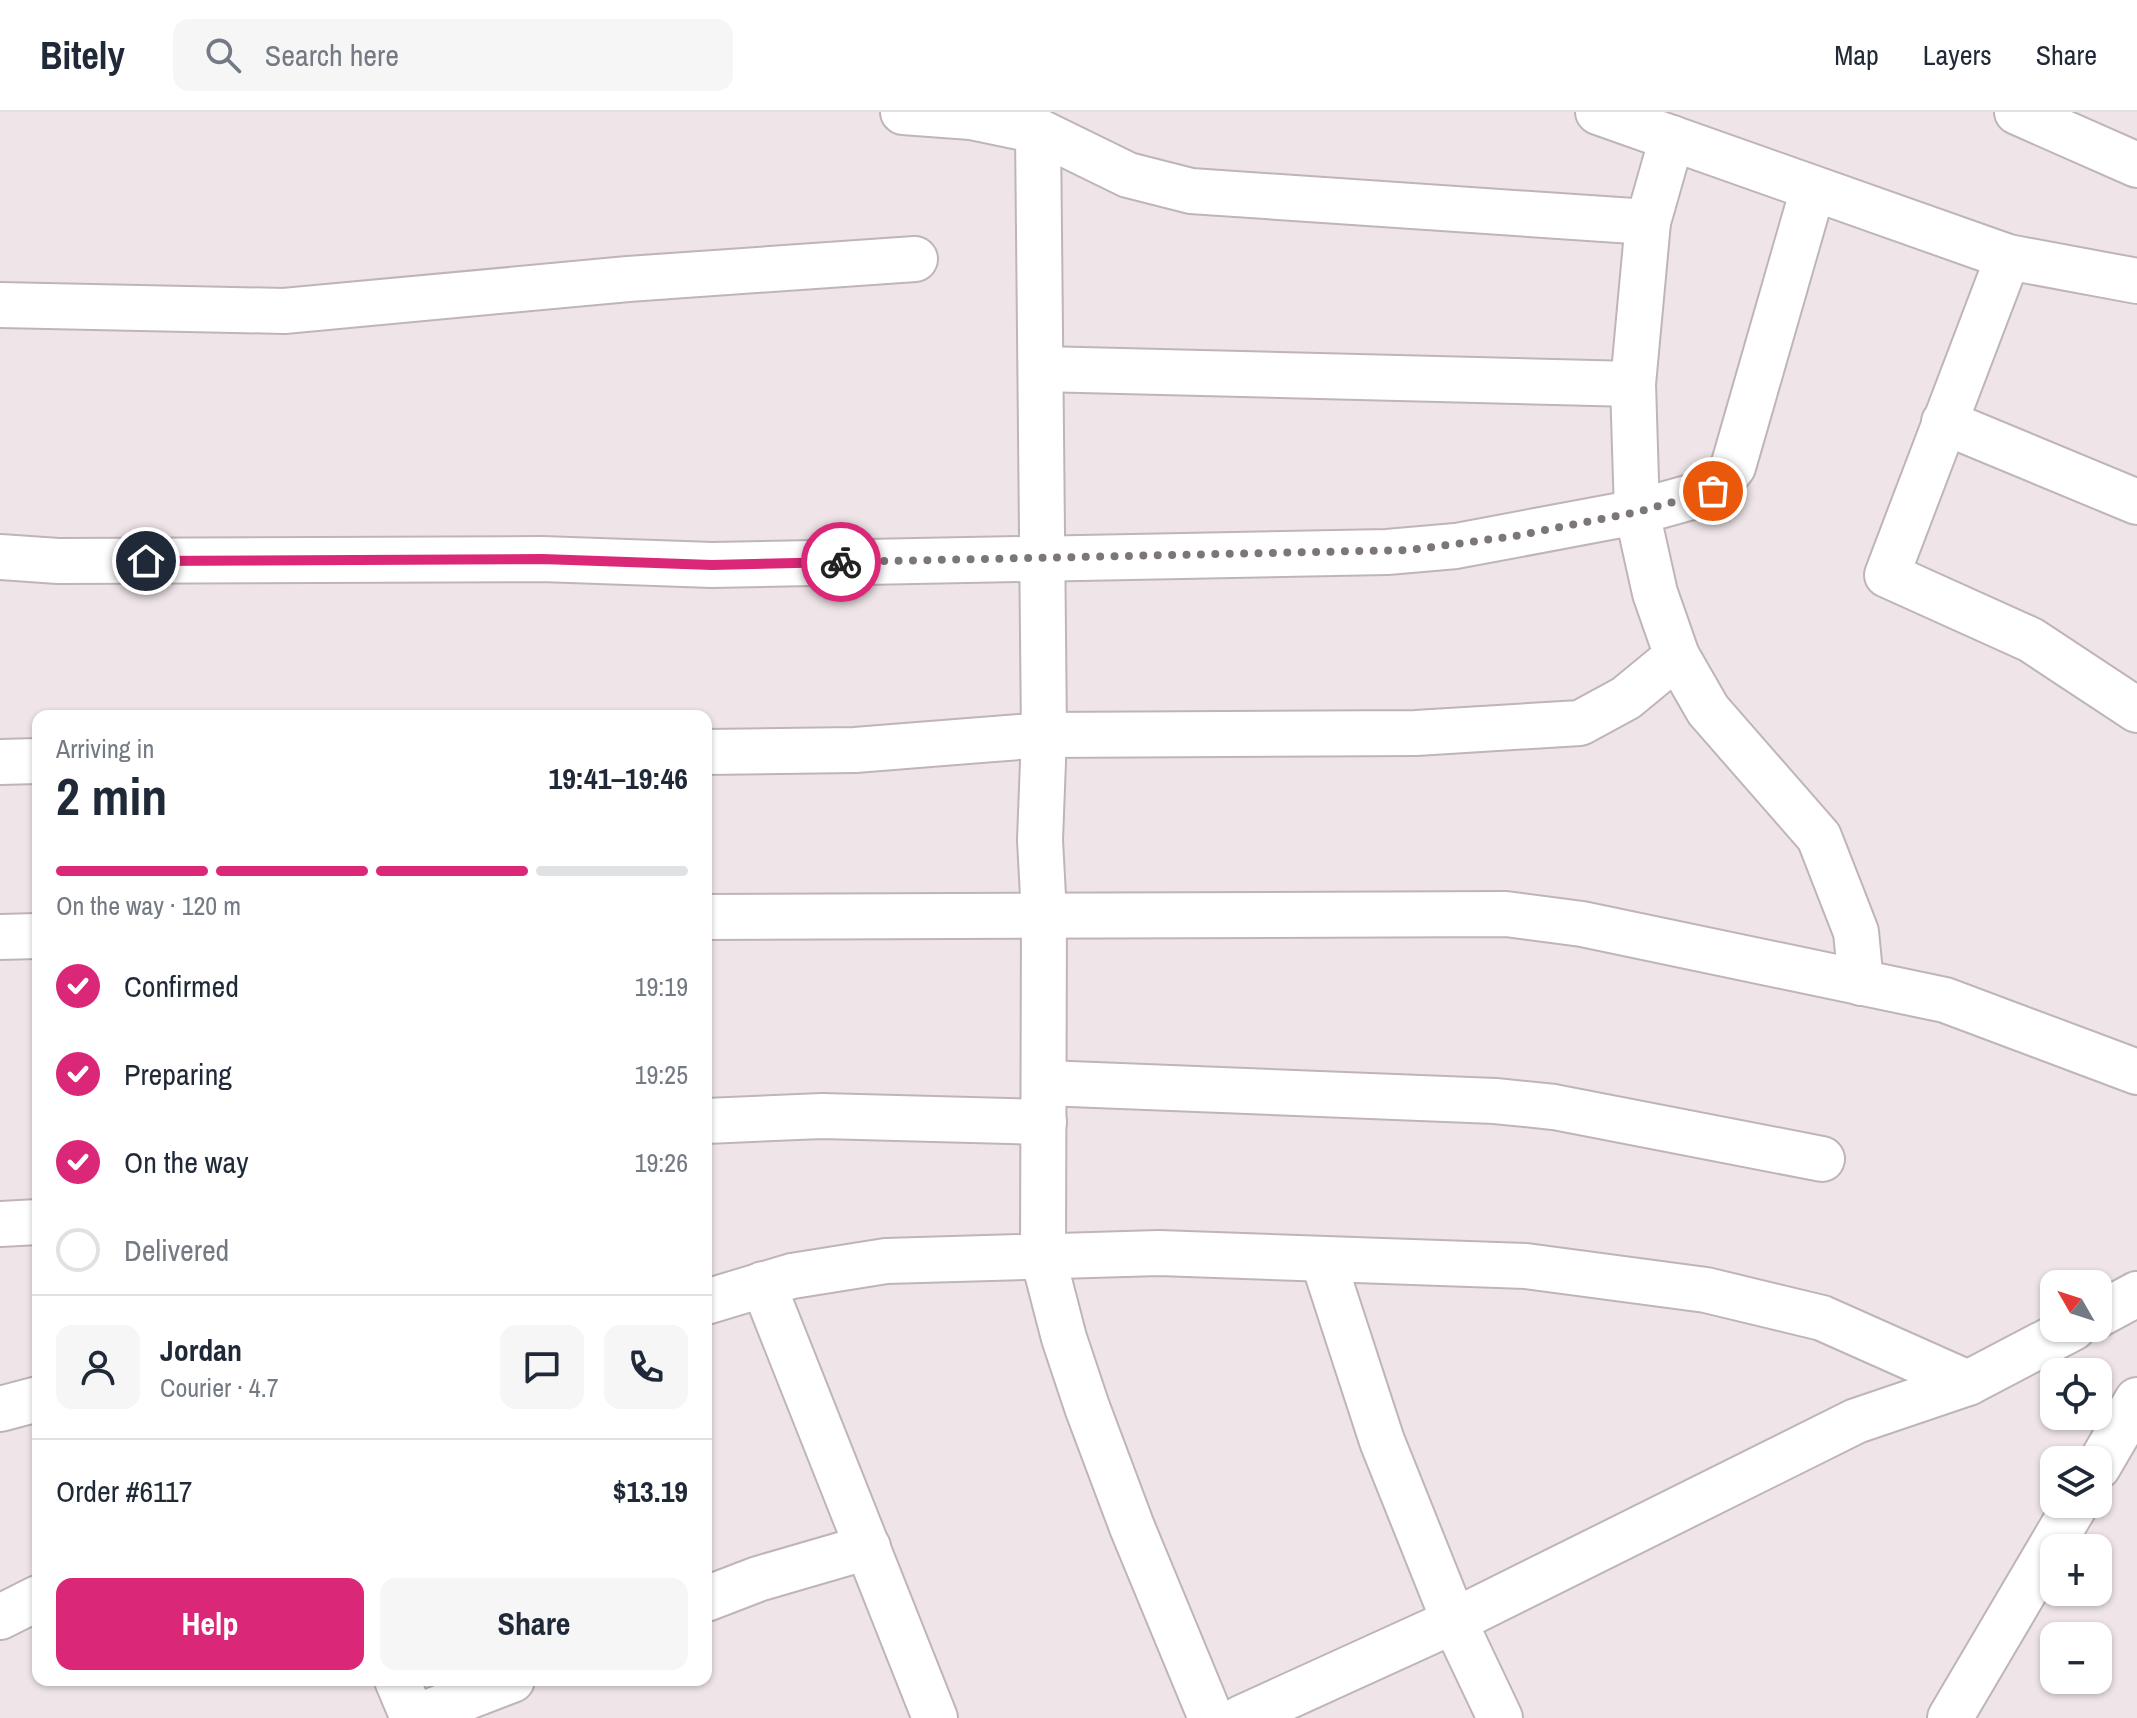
<!DOCTYPE html>
<meta charset="utf-8">
<style>
:root{--surface:#fff;--page:#f6f6f7;--text:#1f2937;--muted:#747a83;--line:#e0e1e3;--accent:#db2777}
body{margin:0;font-family:"Archivo Narrow",sans-serif;background:var(--page);color:var(--text);height:100vh;display:flex;flex-direction:column;font-size:30px;white-space:nowrap}
*{box-sizing:border-box;margin:0}
p{font-size:26px;color:var(--muted)}
.icon{flex:none;width:44px;height:44px;fill:none;stroke:currentColor;stroke-width:2;stroke-linecap:round;stroke-linejoin:round}
.map{position:relative;flex:1;overflow:hidden}
.sheet{position:absolute;left:32px;top:598px;width:680px;height:976px;display:flex;flex-direction:column;background:var(--surface);border-radius:16px;box-shadow:0 2px 6px #0004}
.sheet>*{flex:none}
.needle{width:52px;rotate:309deg}
.tools{position:absolute;left:2040px;top:1158px;display:grid;gap:16px}
.tools a{display:grid;place-items:center;width:72px;height:72px;border-radius:16px;background:var(--surface);box-shadow:0 2px 6px #0004;font-size:40px}
.pin{position:absolute;display:grid;place-items:center;width:68px;height:68px;color:#fff;margin:-34px;border:4px solid #fff;border-radius:50%;box-shadow:0 2px 8px #0007}
.courier{position:absolute;display:grid;place-items:center;width:80px;height:80px;margin:-40px;border:6px solid #db2777;border-radius:50%;background:#fff;color:#222;box-shadow:0 2px 10px #0007}
.summary em{font-style:normal;font-weight:800}
.summary div{display:flex;flex-direction:column-reverse}
.summary{display:flex;align-items:center;justify-content:space-between;height:136px;padding:0 24px}
h1{font-size:52px;font-weight:800;line-height:60px}
.bar{display:grid;grid-template-columns:repeat(4,1fr);gap:12px 8px;align-content:center;height:96px;padding:0 24px}
.bar i{height:10px;border-radius:6px;background:var(--line)}
.bar .current{background:var(--accent)}
.bar p{grid-column:span 4}
.line{display:flex;align-items:center;gap:20px;padding:0 24px;border-top:2px solid var(--line)}
.line div{flex:1}
.round{display:grid;place-items:center;flex:none;width:84px;height:84px;border-radius:16px;background:var(--page)}
ol{padding:0 24px;list-style:none}
li{display:flex;align-items:center;gap:24px;height:88px}
li p{margin-inline-start:auto}
li .icon{padding:8px;border-radius:50%;background:var(--accent);color:#fff;stroke-width:4}
li:last-child{color:var(--muted)}
li i{width:44px;height:44px;border:4px solid var(--line);border-radius:50%}
.cta{display:flex;gap:16px;margin-top:auto;padding:16px 24px}
.cta a{flex:1;height:92px;border-radius:16px;background:var(--accent);color:#fff;font-size:32px;font-weight:800;line-height:92px;text-align:center}
.cta a+a{background:var(--page);color:var(--text)}
header{display:flex;align-items:center;gap:48px;box-sizing:border-box;height:112px;padding:0 40px;background:var(--surface);border-bottom:2px solid var(--line)}
header strong{font-size:38px}
nav{display:flex;gap:44px;margin-inline-start:auto;font-size:28px}
.search{width:560px;height:72px;background:var(--page);display:flex;align-items:center;gap:20px;box-sizing:border-box;padding:0 28px;border-radius:16px;color:var(--muted);font-size:30px}
.map>svg:first-child{display:block}
.lines{fill:none;stroke-linecap:round;stroke-linejoin:round}
.minor-casing{stroke:#bfb5b8;stroke-width:48}
.major-casing{stroke:#bfb5b8;stroke-width:48}
.minor{stroke:#fff;stroke-width:44}
.major{stroke:#fff;stroke-width:44}
.done{stroke:#7c7678;stroke-width:8;stroke-dasharray:0 14.4}
.route{stroke:#db2777;stroke-width:10}
</style>
<header>
<strong>Bitely</strong>
<div class="search"><svg class="icon" aria-label="search" viewBox="0 0 24 24"><circle cx="10" cy="10" r="6"/><path d="M15 15l6 6"/></svg>Search here</div>
<nav><a>Map</a><a>Layers</a><a>Share</a></nav>
</header>
<div class="map">
<svg width="2137" height="1606" viewBox="0 0 2137 1606">
<rect width="100%" height="100%" fill="#efe5e8"/>
<g class="lines">
<defs>
<g id="minor">
<polyline points="903,0 971,5 1038,19 1128,63 1191,79 1648,110"/>
<polyline points="1598,0 2008,145 2137,169"/>
<polyline points="1038,19 1044,623 1040,728 1044,803 1043,1145 1064,1226 1087,1295 1132,1415 1211,1606"/>
<polyline points="1672,26 1648,110 1633,272 1637,400 1655,481 1677,544 1708,598 1819,725 1856,820 1861,871"/>
<polyline points="2008,145 1887,463 2031,528 2137,598"/>
<polyline points="0,193 284,199 628,167 915,147"/>
<polyline points="1041,257 1633,272"/>
<polyline points="1944,310 2137,390"/>
<polyline points="0,445 58,449 542,447 712,453 1387,440 1456,434 1637,400 1713,379 1733,355 1813,77"/>
<polyline points="706,640 855,638 1044,623 1416,621 1580,611 1626,586 1677,544"/>
<polyline points="0,650 38,649"/>
<polyline points="706,805 1506,802 1582,812 1945,888 2137,960"/>
<polyline points="0,825 38,824"/>
<polyline points="1045,971 1495,989 1554,995 1822,1047"/>
<polyline points="706,1009 822,1004 1044,1010"/>
<polyline points="0,1112 38,1110"/>
<polyline points="1323,1148 1382,1329 1454,1509 1500,1606"/>
<polyline points="763,1172 935,1606"/>
<polyline points="706,1190 792,1164 886,1149 1159,1141 1526,1154 1706,1178 1822,1206 1968,1271"/>
<polyline points="2098,1203 2137,1182"/>
<polyline points="0,1297 38,1287"/>
<polyline points="706,1487 758,1467 868,1435"/>
<polyline points="0,1505 38,1486"/>
<polyline points="397,1568 413,1606 512,1568"/>
<polyline points="1241,1606 1454,1509 1856,1309 1968,1271 2073,1216"/>
</g>
<g id="major">
<polyline points="2017,0 2137,53"/>
<polyline points="2098,1355 2137,1288"/>
<polyline points="1950,1606 2076,1392"/>
</g>
</defs>
<use href="#minor" class="minor-casing"/>
<use href="#major" class="major-casing"/>
<use href="#minor" class="minor"/>
<use href="#major" class="major"/>
</g>
<g class="lines">
<polyline class="done" points="841,450 1410,438 1515,424 1637,400 1713,379"/>
<polyline class="route" points="146,449 542,447 712,453 841,450"/>
</g>
</svg>
<div class="tools">
<a><svg class="needle" viewBox="-14 -14 28 28"><path d="M0-13l5 13h-10z" fill="#e53935"/><path d="M0 13l5-13h-10z" fill="#747a83"/></svg></a>
<a><svg class="icon" aria-label="locate" viewBox="0 0 24 24"><circle cx="12" cy="12" r="6"/><path d="M12 2v4M12 18v4M2 12h4M18 12h4"/></svg></a>
<a><svg class="icon" aria-label="layers" viewBox="0 0 24 24"><path d="M12 4l9 5-9 5-9-5zM3 14l9 5 9-5"/></svg></a>
<a>+</a>
<a>−</a>
</div>
<div class="pin" style="left:1713px;top:379px;background:#ea580c"><svg class="icon" aria-label="bag" viewBox="0 0 24 24"><path d="M5 8h14l-1 12H6zM9 8a3 3 0 0 1 6 0"/></svg></div>
<div class="pin" style="left:146px;top:449px;background:#1f2937"><svg class="icon" aria-label="home" viewBox="0 0 24 24"><path d="M3 11l9-7 9 7M6 9v11h12V9"/></svg></div>
<div class="courier" style="left:841px;top:450px"><svg class="icon" aria-label="bike" viewBox="0 0 24 24"><circle cx="6" cy="16" r="4"/><circle cx="18" cy="16" r="4"/><path d="M6 16l4-8h5l3 8M10 8l3 8H6M13 5h3"/></svg></div>
<section class="sheet">
<div class="summary"><div><h1>2 min</h1><p>Arriving in</p></div><em>19:41–19:46</em></div>
<div class="bar"><i class="current"></i><i class="current"></i><i class="current"></i><i></i><p>On the way · 120 m</p></div>
<ol>
<li><svg class="icon" aria-label="check" viewBox="0 0 24 24"><path d="M5 12l5 5 9-10"/></svg>Confirmed<p>19:19</p></li>
<li><svg class="icon" aria-label="check" viewBox="0 0 24 24"><path d="M5 12l5 5 9-10"/></svg>Preparing<p>19:25</p></li>
<li><svg class="icon" aria-label="check" viewBox="0 0 24 24"><path d="M5 12l5 5 9-10"/></svg>On the way<p>19:26</p></li>
<li><i></i>Delivered</li>
</ol>
<div class="line" style="height:144px"><a class="round"><svg class="icon" aria-label="person" viewBox="0 0 24 24"><circle cx="12" cy="8" r="4"/><path d="M4 21q1-7 8-7t8 7"/></svg></a><div><b>Jordan</b><p>Courier · 4.7</p></div><a class="round"><svg class="icon" aria-label="chat" viewBox="0 0 24 24"><path d="M4 5h16v11H9l-5 4z"/></svg></a><a class="round"><svg class="icon" aria-label="phone" viewBox="0 0 24 24"><path d="M5 4h4l2 5-3 2q2 4 5 5l2-3 5 2v4C11 20 4 13 5 4z"/></svg></a></div>
<div class="line" style="height:104px"><div>Order #6117</div><b>$13.19</b></div>
<div class="cta"><a>Help</a><a>Share</a></div>
</section>
</div>
